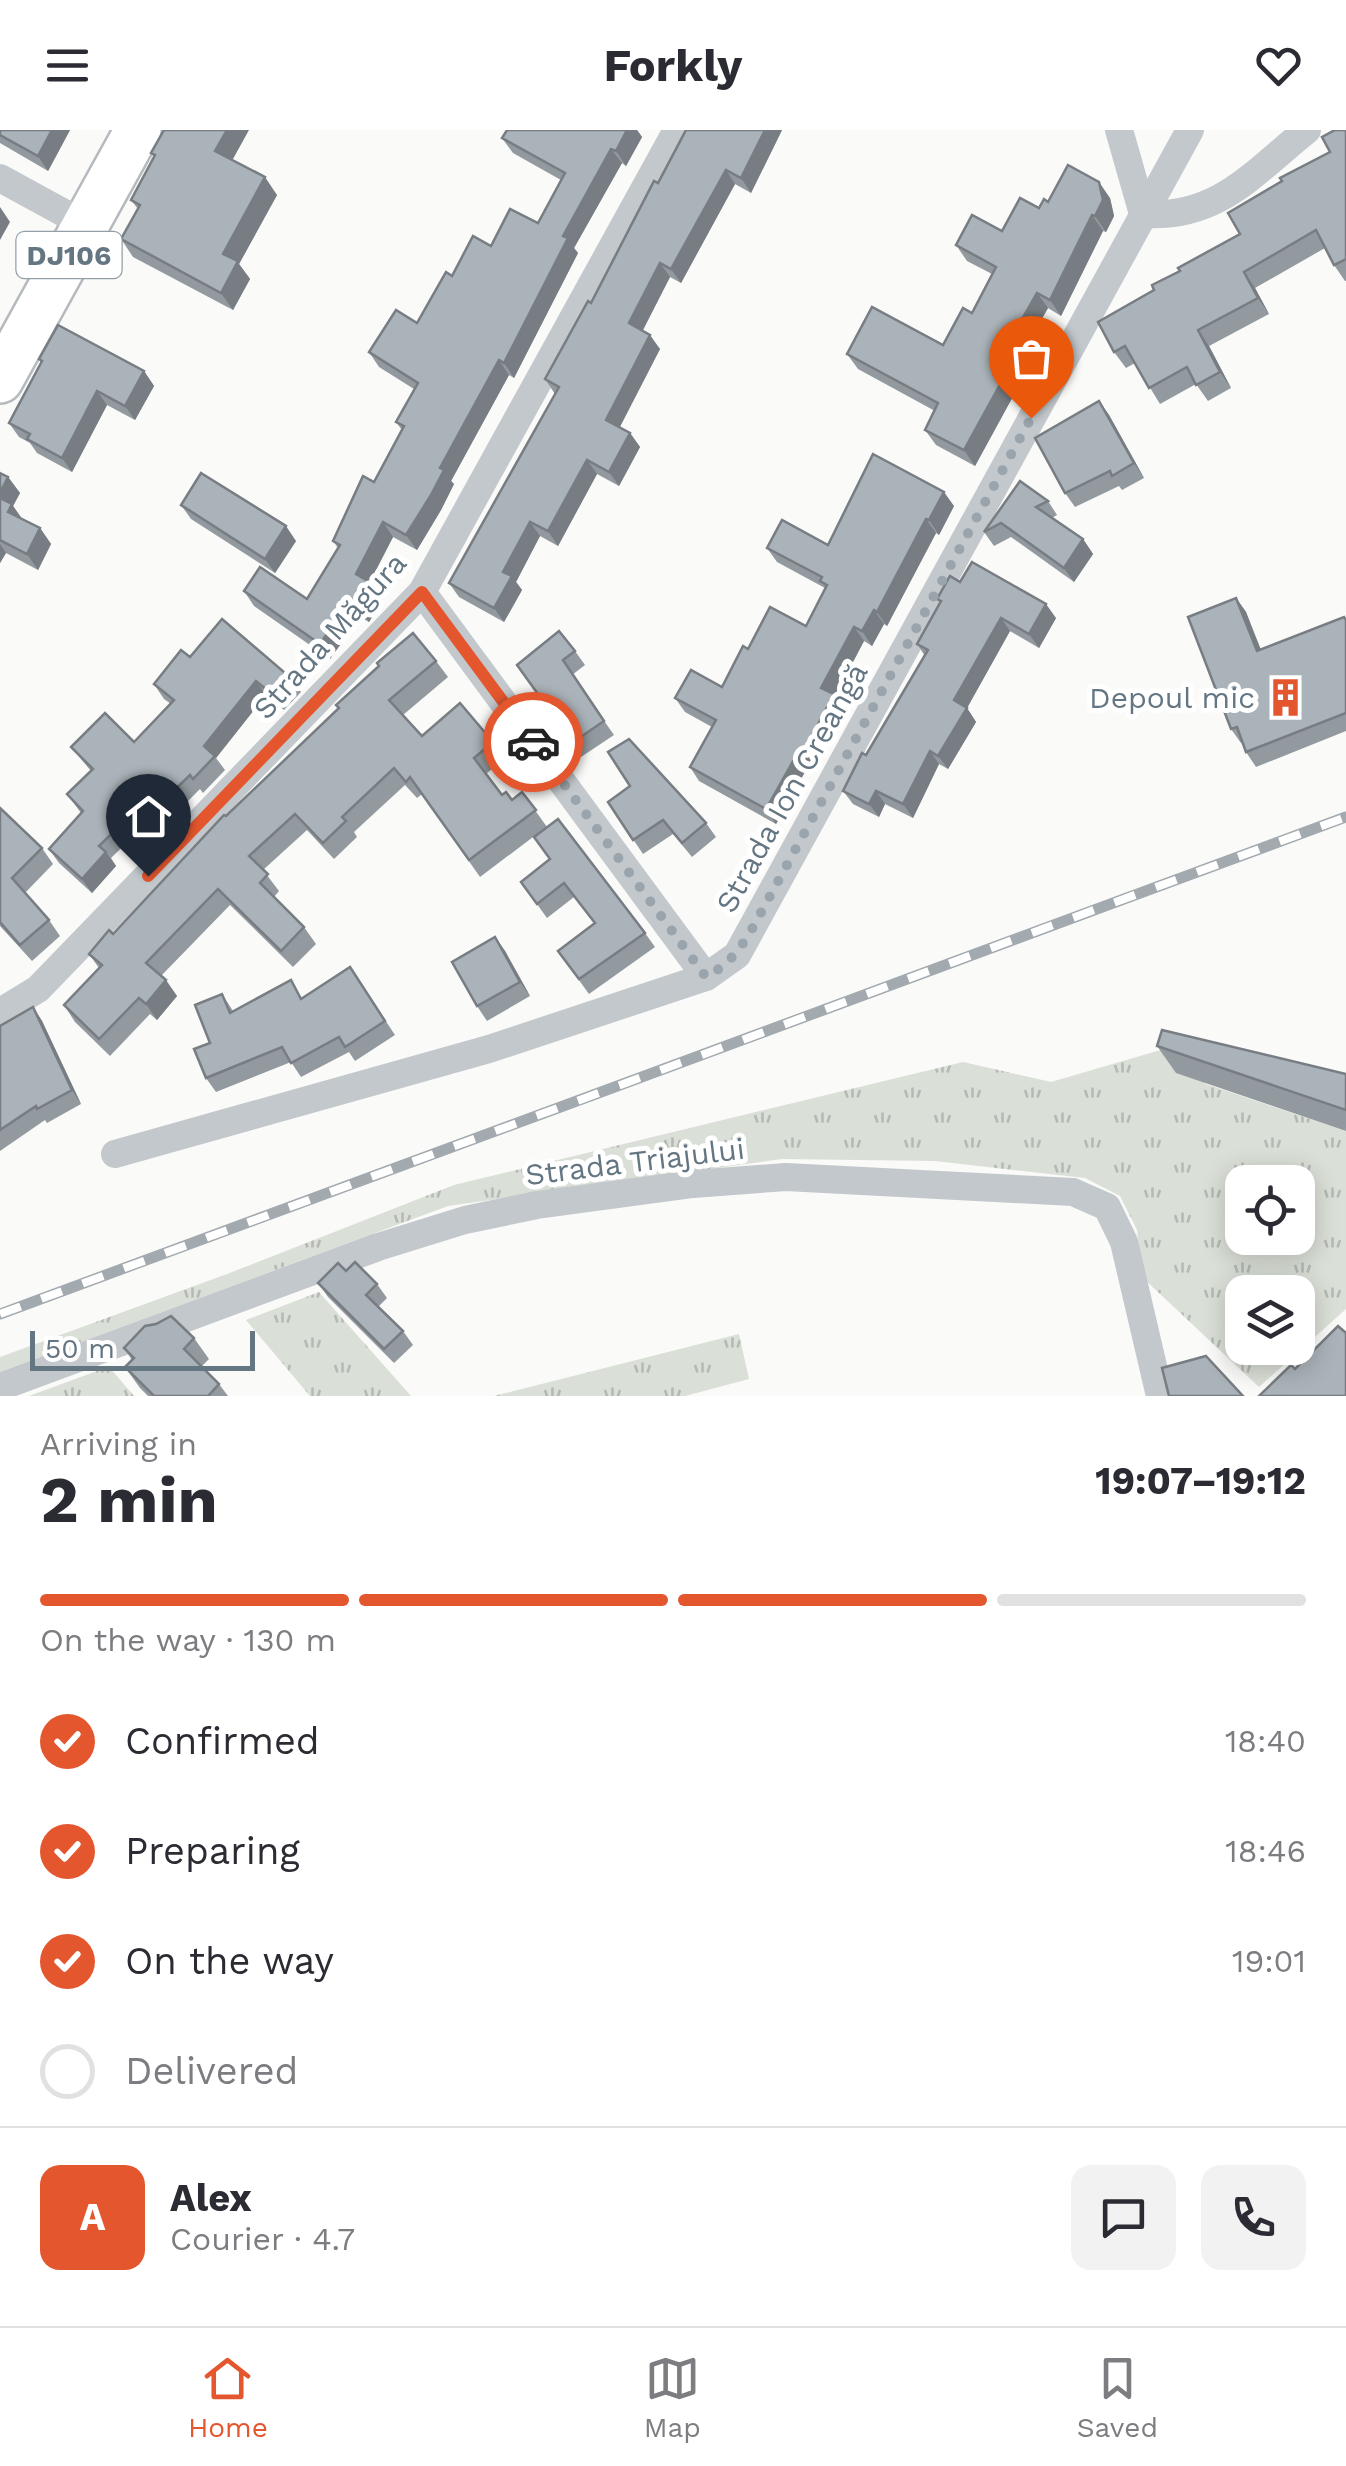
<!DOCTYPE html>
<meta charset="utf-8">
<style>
:root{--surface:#fff;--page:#f2f2f3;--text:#2b2b33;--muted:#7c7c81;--line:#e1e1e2;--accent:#e4572e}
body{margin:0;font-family:"Work Sans",sans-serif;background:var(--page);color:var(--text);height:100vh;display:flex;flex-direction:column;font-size:38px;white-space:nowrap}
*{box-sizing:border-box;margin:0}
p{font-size:32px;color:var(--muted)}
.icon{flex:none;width:55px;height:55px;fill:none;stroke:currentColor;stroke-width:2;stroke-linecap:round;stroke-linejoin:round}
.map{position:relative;height:1266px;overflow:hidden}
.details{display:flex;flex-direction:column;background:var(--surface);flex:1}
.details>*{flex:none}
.tools{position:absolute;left:1225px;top:1035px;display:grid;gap:20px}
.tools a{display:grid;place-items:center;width:90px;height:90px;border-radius:20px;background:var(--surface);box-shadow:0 5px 25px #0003;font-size:50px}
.scale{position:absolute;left:30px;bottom:25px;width:225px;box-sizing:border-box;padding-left:10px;border:5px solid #657683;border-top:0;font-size:28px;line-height:35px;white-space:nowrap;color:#657683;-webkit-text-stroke:8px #fff;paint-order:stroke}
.pin{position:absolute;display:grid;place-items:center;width:85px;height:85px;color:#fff;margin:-102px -42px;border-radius:50% 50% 50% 0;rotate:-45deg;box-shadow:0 0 10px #0007}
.pin .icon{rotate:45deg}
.courier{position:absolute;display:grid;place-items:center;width:100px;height:100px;margin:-50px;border:8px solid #e4572e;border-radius:50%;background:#fff;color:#222;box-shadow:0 2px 12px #0007}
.head em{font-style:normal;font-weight:700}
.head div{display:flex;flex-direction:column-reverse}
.head{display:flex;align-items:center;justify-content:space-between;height:170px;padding:0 40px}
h1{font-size:65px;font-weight:700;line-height:75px}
.bar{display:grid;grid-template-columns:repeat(4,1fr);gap:15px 10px;align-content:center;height:120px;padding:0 40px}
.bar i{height:12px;border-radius:8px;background:var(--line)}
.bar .current{background:var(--accent)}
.bar p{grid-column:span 4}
.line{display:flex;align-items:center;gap:25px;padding:0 40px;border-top:2px solid var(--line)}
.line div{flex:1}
.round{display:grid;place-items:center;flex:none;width:105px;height:105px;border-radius:20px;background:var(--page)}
ol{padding:0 40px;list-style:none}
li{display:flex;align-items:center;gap:30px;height:110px}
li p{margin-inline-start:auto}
li .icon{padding:10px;border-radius:50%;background:var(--accent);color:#fff;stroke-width:4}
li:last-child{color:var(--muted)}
li i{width:55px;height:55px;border:5px solid var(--line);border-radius:50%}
header{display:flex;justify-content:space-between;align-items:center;height:130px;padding:0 40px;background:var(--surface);font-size:45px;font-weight:700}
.dock{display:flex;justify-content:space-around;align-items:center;height:140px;border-top:2px solid var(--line);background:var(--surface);font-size:28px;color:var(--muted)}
.dock a{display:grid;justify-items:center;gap:5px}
.dock .current{color:var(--accent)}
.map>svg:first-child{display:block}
.grass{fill:url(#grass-tufts);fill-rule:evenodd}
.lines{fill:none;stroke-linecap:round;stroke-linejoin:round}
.primary-casing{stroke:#b5babe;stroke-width:50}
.minor{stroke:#c3c8cc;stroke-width:28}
.primary{stroke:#fff;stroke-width:45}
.rail-casing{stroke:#a2aab0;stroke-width:11}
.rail{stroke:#fff;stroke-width:8;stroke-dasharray:22;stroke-linecap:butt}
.wall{fill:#929a9f}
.shaded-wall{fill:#777d82}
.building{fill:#aab3b9;stroke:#777d82;stroke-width:2.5}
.done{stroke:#99a4ac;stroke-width:10;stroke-dasharray:0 18}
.route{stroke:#e4572e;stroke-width:12}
.labels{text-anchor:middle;stroke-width:10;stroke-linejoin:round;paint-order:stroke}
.shield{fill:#fff;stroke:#939fa8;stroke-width:2.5}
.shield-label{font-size:28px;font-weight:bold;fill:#657683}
.street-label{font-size:30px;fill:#657683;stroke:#fff}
.poi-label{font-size:30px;fill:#657683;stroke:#fff;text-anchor:end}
</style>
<header><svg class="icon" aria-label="menu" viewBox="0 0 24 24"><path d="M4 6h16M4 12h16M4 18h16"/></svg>Forkly<svg class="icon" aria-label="heart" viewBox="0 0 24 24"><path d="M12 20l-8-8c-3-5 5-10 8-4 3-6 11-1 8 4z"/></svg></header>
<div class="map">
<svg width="1346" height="1266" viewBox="0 0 1346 1266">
<defs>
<pattern id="grass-tufts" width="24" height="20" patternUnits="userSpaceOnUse" patternTransform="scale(2.5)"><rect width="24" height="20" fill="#dadfd7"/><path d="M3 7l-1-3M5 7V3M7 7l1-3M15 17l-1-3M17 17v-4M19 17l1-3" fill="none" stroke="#b4b9b4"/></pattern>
</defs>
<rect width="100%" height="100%" fill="#fafaf8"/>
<g class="grass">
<path d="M1164,919L1206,954L1346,1001V1179L1259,1257L1142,1147L1137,1100L1120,1066L1085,1048L935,1031L782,1029L448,1076L0,1242V1227L227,1144L454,1055L963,932L1051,952ZM1242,1052H1298V1108H1242ZM1242,1162H1298V1218H1242Z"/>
<polygon points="319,1162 411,1266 310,1266 246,1190"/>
<polygon points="739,1204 749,1249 685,1266 494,1266"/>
<polygon points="109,1237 134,1266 29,1266 108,1237"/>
</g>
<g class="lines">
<defs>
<polyline id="primary" points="0,250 138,0"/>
</defs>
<use href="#primary" class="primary-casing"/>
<g class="minor">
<path d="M1119,0L1143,84C1218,89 1253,43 1307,0"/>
<polyline points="0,48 86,95"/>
<polyline points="422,462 706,847"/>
<polyline points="0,882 38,859 422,462 677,0"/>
<polyline points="115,1024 489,919 706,847 737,825 1190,0"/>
<polyline points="0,1257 378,1117 465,1090 537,1075 693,1054 786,1047 1073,1062 1107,1077 1124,1112 1160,1266"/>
</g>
<use href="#primary" class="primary"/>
<defs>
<polyline id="rail" points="0,1184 1346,687"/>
</defs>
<use href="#rail" class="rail-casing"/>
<use href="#rail" class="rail"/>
</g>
<g class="wall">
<polygon points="0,0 70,0 48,41 0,13"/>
<polygon points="507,0 637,0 642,7 626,36 622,33 574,118 578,123 514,248 509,245 451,351 454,354 441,380 417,420 393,407 370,452 383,469 369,492 360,487 330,529 254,476 244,461 307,469 338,418 333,411 374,352 402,300 396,292 414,259 379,237 369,222 417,193 452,146 491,116 538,93 561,50 513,23 502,8"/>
<polygon points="686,0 782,0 751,63 735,54 681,153 670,147 642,201 660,219 620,297 630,303 640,317 619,356 597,344 558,416 540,406 516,452 522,460 504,492 459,467 449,453 555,264 545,249 591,173 658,53"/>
<polygon points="1346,0 1346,151 1345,151 1334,135 1325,118 1255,158 1269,184 1209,216 1231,258 1208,271 1196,254 1160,274 1135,233 1126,238 1114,222 1154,160 1180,141 1240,104 1330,22"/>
<polygon points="151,23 232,30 277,65 239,134 250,149 233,180 133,127 121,109 138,79 131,70 154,27"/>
<polygon points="1110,68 1114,86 1106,102 1103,101 1061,186 1048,178 1027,215 1035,226 975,336 936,315 925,300 935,281 858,239 847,224 943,215 972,183 992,144 967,131 956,115 1002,101 1048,72"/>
<polygon points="39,229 144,241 154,256 135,290 107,275 72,342 37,323 30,313 19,307 9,293 41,232"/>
<polygon points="1099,271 1109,285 1144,348 1122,360 1119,356 1075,377 1065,363"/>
<polygon points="0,343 8,347 20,363 13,376 22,389 40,398 51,414 38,440 6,423 0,433"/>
<polygon points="1048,371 1057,385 1052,388 1083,409 1093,424 1074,452 1011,407 994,416 984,402"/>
<polygon points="181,375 296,411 275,443 191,389"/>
<polygon points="954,376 939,405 936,403 887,496 884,494 872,516 864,511 835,566 844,579 810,642 806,640 776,694 699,651 690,637 712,597 685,582 675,568 722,557 748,519 806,496 825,458 777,432 767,418 828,415"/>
<polygon points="960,452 1056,488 1039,518 1010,501 967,578 976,592 948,639 939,634 913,688 885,674 879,687 853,674 843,661 925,526 917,514 940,473 937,469"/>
<polygon points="1236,468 1246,482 1260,520 1346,489 1346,601 1256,637 1246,622 1243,612 1241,613 1231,599"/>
<polygon points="575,521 585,535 572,545 614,605 575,631 542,582 548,578 517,535"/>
<polygon points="190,527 291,548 301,562 284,580 266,565 216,628 225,640 203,663 200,659 166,693 157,683 111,728 116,736 92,763 59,733 49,719 81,683 67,664 91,641 71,617 134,612 171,574 164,569 154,554"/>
<polygon points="436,531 448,547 403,585 422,606 493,612 504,629 486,644 502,665 512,670 522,662 547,697 645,803 655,817 589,864 558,821 595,794 574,767 547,788 521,752 550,730 537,704 480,747 422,664 417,668 405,655 354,702 357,707 334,729 307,700 263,740 279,761 274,767 304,797 316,814 293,837 230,775 161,846 177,866 157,890 150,884 110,926 75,892 64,875 99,838 89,824 113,804 226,686"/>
<polygon points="608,672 706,693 716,707 692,727 673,704 643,724"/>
<polygon points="0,678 42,718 53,734 25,763 49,790 60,806 32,831 0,796"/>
<polygon points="495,807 505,821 530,866 487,891 477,876"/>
<polygon points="350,837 395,905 355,931 349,922 301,947 291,932 216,962 206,948 210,913 222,864 233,881 303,868"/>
<polygon points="33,877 42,891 81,974 47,993 45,990 0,1021 0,896"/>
<polygon points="1157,916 1346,944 1346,1001 1176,943"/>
<polygon points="346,1141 377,1154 387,1168 378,1177 403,1201 413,1215 394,1233 328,1167 318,1153"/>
<polygon points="194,1208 209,1229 201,1237 219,1254 228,1266 148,1266 140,1258 125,1237 132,1230 124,1218"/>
</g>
<g class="shaded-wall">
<polygon points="52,0 70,0 48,41 38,26"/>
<polygon points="227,0 249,0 228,38 215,21"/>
<polygon points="627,0 637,0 642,7 626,36 616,21"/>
<polygon points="765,0 782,0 751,63 741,48"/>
<polygon points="611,19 622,33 574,118 578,123 514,248 504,233 563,106"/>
<polygon points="726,40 735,54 681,153 671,139"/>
<polygon points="265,47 277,65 239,134 250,149 233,180 221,163 223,124"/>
<polygon points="1099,52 1110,68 1114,86 1106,102 1095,86"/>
<polygon points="0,77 10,92 0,110"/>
<polygon points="1092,85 1103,101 1061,186 1050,170"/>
<polygon points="660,133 670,147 639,208 629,193"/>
<polygon points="1244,142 1255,158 1269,184 1258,168"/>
<polygon points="1037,163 1048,178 1027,215 1035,226 975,336 964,320 1013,205"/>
<polygon points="1198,200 1209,216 1231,258 1220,242"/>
<polygon points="650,205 660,219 616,304 606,290"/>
<polygon points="499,230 509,245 451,351 454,354 441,380 417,420 406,405 440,338"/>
<polygon points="144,241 154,256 135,290 125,276"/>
<polygon points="97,261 107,275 72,342 62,328"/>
<polygon points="1099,271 1109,285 1144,348 1134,333"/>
<polygon points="630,303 640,317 619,356 609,342"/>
<polygon points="587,330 597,344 558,416 548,401"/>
<polygon points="8,347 20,363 13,376 23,390 20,398 0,370 0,363"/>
<polygon points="944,362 954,376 939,405 929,390"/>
<polygon points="926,389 936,403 887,496 877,482"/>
<polygon points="383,392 393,407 366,459 356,444"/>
<polygon points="530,392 540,406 516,452 522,460 504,492 494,478 503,442"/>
<polygon points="286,396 296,411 275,443 265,429"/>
<polygon points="40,398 51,414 38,440 27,424"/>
<polygon points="1083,409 1093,424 1074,452 1064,438"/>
<polygon points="0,414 6,423 0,433"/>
<polygon points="373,454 383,469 369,492 358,477"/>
<polygon points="1236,468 1246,482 1267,535 1257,521"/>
<polygon points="349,472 360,487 330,529 320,514"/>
<polygon points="1046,474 1056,488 1039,518 1029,504"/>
<polygon points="874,480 884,494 872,516 862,501"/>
<polygon points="1001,488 1010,501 967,578 976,592 948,639 938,626 954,570"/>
<polygon points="854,497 864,511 835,566 844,579 810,642 800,628 821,558"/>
<polygon points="256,551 266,565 216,628 204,616"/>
<polygon points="930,621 939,634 913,688 903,674"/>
<polygon points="796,626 806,640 776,694 766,679"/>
<polygon points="876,661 885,674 879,687 869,674"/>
<polygon points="106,722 116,736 92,763 82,749"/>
<polygon points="495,807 505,821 530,866 520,852"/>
<polygon points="166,850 177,866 157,890 146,874"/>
<polygon points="33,877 42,891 81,974 72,960"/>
</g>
<g class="building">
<polygon points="0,0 52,0 38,26 0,5"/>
<polygon points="164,0 227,0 215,21 265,47 223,124 238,131 221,163 121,109 140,75 131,70 155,25 151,23"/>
<polygon points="507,0 627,0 616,21 611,19 563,106 568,108 504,233 499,230 440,338 444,340 431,365 406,405 383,392 356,444 373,454 358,477 349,472 320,514 244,461 260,437 307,469 340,415 333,411 363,346 374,352 404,296 396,292 418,253 369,222 396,180 417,193 446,142 452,146 473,106 491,116 510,79 538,93 565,43 502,8"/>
<polygon points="686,0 765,0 741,48 726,40 671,139 660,133 629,193 650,205 606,290 630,303 609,342 587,330 548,401 530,392 503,442 512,446 494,478 449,453 559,257 545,249 588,171 591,173 654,51 658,53"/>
<polygon points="1335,0 1346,0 1346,129 1334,135 1316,100 1244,142 1258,168 1198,200 1220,242 1196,255 1187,237 1149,258 1125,216 1114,222 1098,192 1154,160 1152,155 1180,141 1178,138 1240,104 1228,83 1282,51 1280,48 1330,22 1322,7"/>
<polygon points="1068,35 1099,52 1103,70 1095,86 1092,85 1050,170 1037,163 1013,205 1024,211 964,320 925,300 938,273 847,224 872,177 943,215 963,178 972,183 996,137 956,115 972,85 1002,101 1020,68 1039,78 1044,69 1048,72"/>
<polygon points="58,195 144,241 125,276 97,261 62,328 27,309 30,304 9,293 42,231 39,229"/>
<polygon points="1099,271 1134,333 1112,346 1110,341 1065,363 1035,308"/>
<polygon points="873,324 944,362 929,390 926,389 877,482 874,480 862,501 854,497 821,558 834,564 800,628 796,626 766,679 690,637 716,590 675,568 691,540 722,557 743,516 748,519 770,477 806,496 827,455 820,451 822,447 767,418 782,390 828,415"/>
<polygon points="0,343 8,347 0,363"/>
<polygon points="201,343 286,396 265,429 181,375"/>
<polygon points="1020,351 1048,371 1036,377 1083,409 1064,438 1001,393 984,402"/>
<polygon points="0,368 12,374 8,382 40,398 27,424 0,410"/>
<polygon points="972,432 1046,474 1029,504 1001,488 954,570 967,578 938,626 930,621 903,674 876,661 869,674 843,661 862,623 866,625 928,520 917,514 941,471 937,469 950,446 960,452"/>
<polygon points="1236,468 1257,521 1344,487 1346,490 1346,583 1246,622 1237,597 1231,599 1188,487"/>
<polygon points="222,489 291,548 274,566 256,551 204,616 215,626 193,649 190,645 156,678 147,669 99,716 106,722 82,749 49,719 83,681 67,664 93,639 71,617 105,583 134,612 174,570 154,554 181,520 190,527"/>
<polygon points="559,501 575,521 563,530 604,591 566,617 542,582 548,578 517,535"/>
<polygon points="413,503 436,531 389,570 422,606 460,573 493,612 474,628 502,665 506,662 512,670 522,662 536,680 469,730 410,647 406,652 394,638 342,687 346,691 323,713 295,684 249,726 268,744 260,753 304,797 281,821 218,759 146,833 166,850 146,874 139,868 99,909 64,875 102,835 89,824 109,800 113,804 224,685 226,686 339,578 336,575 379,536 377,533"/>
<polygon points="629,609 706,693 682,713 663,690 633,710 608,672 630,656 608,622"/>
<polygon points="0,678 42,718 12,748 49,790 20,815 0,792"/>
<polygon points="558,689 645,803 579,849 558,821 595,793 564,753 537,774 521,752 550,729 534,707"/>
<polygon points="495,807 520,852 477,876 452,832"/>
<polygon points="350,837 385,891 345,917 339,907 291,933 282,917 206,948 194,919 210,913 195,875 222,864 230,883 291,850 301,869"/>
<polygon points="33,877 72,960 37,979 36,976 0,1000 0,896"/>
<polygon points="1162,900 1346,944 1346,980 1157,916"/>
<polygon points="355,1132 377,1154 366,1165 403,1201 384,1219 318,1153 338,1133 346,1141"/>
<polygon points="171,1186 194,1208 184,1219 219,1254 208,1266 154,1266 125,1237 134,1228 124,1218 145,1196 156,1194"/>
<polygon points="1338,1196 1346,1203 1346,1266 1259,1266 1291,1235 1295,1239"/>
<polygon points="1206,1226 1243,1266 1169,1266 1162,1238"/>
</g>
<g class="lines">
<path class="done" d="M533,612L706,847C729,834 739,821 752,799L1031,288"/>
<polyline class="route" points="148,746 422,462 533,612"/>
</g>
<defs>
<symbol id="building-bare" viewBox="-9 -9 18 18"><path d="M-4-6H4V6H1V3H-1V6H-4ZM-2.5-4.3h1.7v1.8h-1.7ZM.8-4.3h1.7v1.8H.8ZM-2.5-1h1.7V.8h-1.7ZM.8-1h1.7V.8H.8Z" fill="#e4572e" stroke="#fff" stroke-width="2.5" paint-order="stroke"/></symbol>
</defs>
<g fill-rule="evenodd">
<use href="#building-bare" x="1258" y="540" width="55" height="55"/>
</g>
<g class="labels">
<rect class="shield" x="16.5" y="102" width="105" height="46" rx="8"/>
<g class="shield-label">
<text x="69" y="135">DJ106</text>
</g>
<g class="street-label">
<text transform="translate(330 506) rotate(-48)" y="10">Strada Măgura</text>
<text transform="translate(792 658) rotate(-61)" y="10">Strada Ion Creangă</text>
<text transform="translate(635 1032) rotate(-7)" y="10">Strada Triajului</text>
</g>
<g class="poi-label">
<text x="1255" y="578">Depoul mic</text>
</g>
</g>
</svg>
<div class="tools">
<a><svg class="icon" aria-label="locate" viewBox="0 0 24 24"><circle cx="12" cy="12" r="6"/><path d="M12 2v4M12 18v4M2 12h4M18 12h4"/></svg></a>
<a><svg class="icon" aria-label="layers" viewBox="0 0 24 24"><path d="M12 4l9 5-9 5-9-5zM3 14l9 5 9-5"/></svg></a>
</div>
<div class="scale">50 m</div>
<div class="pin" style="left:1031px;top:288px;background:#ea580c"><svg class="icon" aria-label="bag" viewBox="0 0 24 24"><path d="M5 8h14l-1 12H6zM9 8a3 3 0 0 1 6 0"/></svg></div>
<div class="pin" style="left:148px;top:746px;background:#1f2937"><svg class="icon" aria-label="home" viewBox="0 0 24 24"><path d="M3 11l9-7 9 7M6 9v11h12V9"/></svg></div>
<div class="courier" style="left:533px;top:612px"><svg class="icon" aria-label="car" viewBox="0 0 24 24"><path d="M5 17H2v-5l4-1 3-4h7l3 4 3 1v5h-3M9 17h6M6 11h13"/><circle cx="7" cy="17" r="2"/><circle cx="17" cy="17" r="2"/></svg></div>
</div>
<section class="details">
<div class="head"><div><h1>2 min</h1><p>Arriving in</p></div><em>19:07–19:12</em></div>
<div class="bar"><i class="current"></i><i class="current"></i><i class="current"></i><i></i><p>On the way · 130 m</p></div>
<ol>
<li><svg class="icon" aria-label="check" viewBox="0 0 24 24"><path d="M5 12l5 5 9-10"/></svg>Confirmed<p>18:40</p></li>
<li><svg class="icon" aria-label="check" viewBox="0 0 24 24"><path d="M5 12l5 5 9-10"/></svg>Preparing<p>18:46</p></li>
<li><svg class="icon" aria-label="check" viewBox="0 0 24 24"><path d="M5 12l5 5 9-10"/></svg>On the way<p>19:01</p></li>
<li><i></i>Delivered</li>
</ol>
<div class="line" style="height:180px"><b class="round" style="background:var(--accent);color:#fff">A</b><div><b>Alex</b><p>Courier · 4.7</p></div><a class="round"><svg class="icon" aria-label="chat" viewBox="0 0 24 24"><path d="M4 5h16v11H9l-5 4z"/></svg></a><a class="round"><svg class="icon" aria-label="phone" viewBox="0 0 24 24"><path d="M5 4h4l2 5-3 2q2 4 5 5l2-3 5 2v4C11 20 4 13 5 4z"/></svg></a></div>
</section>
<nav class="dock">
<a class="current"><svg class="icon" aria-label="home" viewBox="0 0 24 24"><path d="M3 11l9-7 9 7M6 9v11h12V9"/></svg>Home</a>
<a><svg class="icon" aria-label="map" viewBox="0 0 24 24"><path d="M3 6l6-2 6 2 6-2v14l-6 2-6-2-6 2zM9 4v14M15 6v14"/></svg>Map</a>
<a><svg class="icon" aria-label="saved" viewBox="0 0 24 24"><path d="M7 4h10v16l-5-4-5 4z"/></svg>Saved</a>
</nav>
